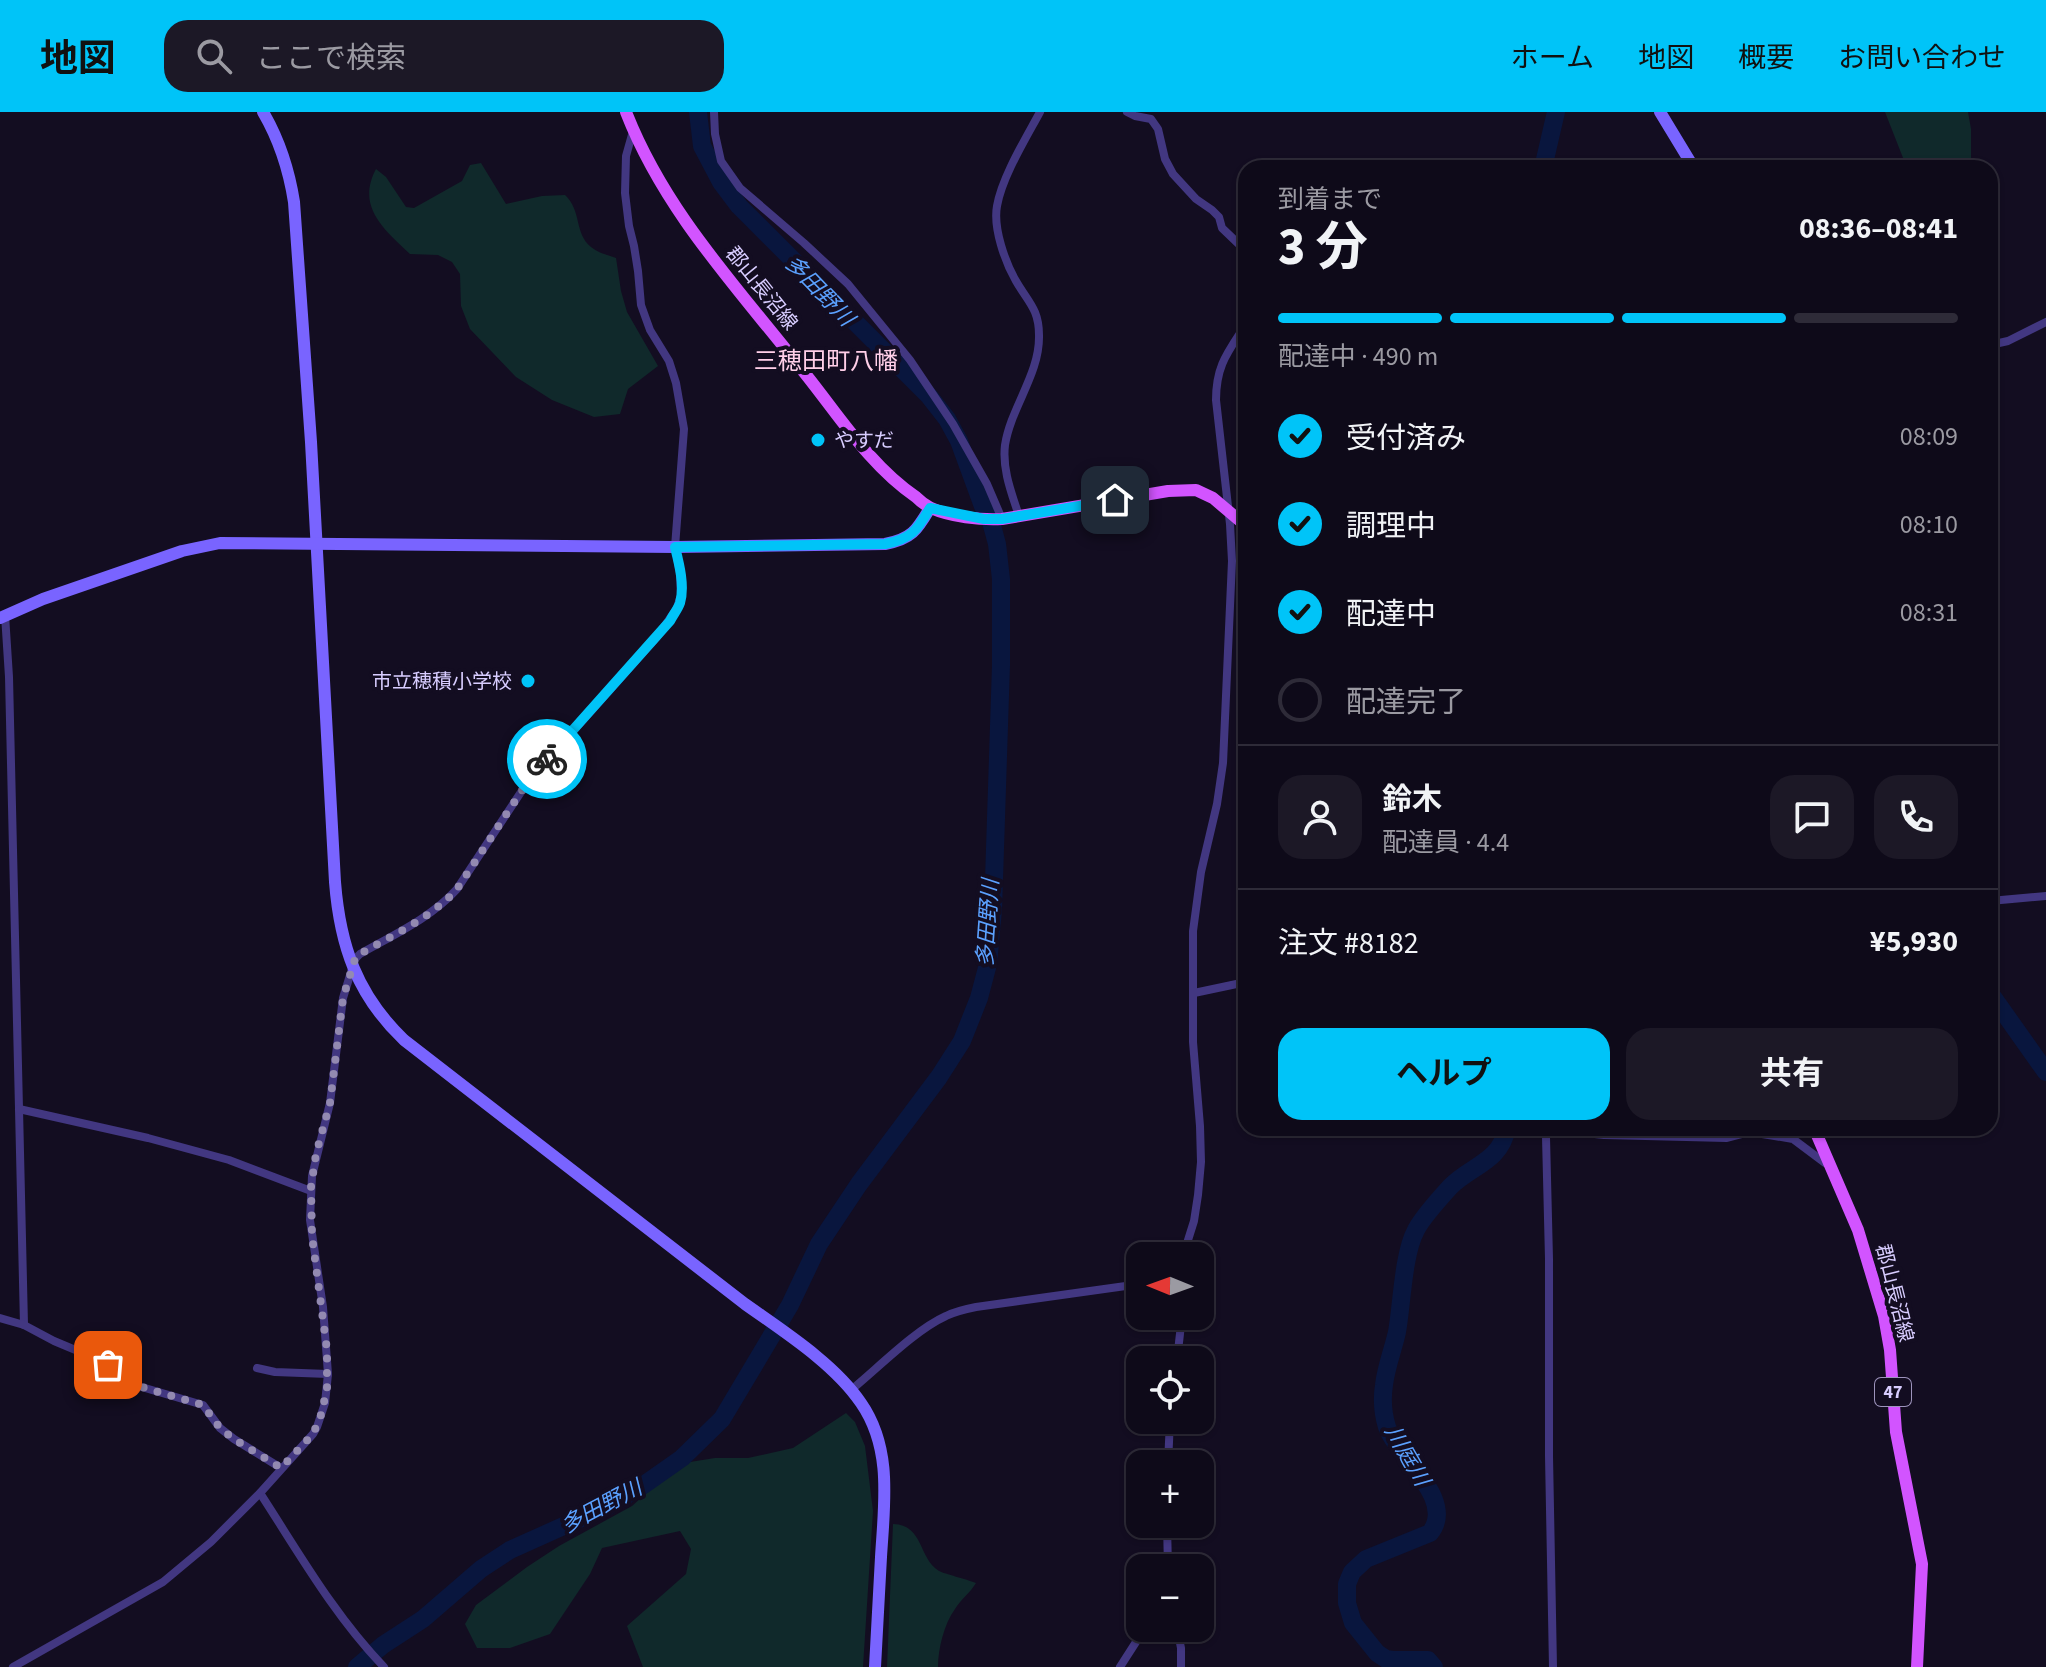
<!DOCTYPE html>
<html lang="ja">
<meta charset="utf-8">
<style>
:root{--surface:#0e0a19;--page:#1c1826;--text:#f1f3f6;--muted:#9b9aa2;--line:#2e2b38;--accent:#00c4f8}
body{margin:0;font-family:"Source Sans 3","Noto Sans JP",sans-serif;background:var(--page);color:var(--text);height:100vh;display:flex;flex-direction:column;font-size:30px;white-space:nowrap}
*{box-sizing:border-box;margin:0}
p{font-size:26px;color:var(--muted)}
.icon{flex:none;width:44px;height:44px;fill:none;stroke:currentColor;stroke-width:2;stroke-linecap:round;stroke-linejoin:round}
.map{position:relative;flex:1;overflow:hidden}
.panel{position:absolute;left:1238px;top:48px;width:760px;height:976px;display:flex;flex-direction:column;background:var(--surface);border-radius:24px;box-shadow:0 2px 6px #0004,0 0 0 2px var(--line)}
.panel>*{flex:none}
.needle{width:52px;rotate:271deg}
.buttons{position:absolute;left:1126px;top:1130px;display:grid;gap:16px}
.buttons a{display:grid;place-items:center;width:88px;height:88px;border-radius:16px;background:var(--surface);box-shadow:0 2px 6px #0004,0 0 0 2px var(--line);font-size:40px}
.pin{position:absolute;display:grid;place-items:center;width:68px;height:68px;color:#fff;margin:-34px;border-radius:16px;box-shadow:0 4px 12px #0006}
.courier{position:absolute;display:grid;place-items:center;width:80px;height:80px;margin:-40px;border:6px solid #00c4f8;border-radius:50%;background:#fff;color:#222;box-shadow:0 2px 10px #0007}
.headline em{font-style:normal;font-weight:700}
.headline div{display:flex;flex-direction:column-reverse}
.headline{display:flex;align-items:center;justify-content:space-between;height:136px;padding:0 40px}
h1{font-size:52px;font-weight:700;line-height:60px}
.bar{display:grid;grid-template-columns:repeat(4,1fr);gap:12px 8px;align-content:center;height:96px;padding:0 40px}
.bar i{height:10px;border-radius:6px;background:var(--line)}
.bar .on{background:var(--accent)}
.bar p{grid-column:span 4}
.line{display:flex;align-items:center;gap:20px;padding:0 40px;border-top:2px solid var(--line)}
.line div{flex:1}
.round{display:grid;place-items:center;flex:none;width:84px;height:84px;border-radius:24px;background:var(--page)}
ol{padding:0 40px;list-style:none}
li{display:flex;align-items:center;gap:24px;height:88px}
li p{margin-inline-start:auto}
li .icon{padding:8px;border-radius:50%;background:var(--accent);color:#111;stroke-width:4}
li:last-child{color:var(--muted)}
li i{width:44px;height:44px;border:4px solid var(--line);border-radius:50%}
.primary-button{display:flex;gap:16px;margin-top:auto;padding:16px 40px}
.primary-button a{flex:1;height:92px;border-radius:24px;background:var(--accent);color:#111;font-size:32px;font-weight:700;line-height:92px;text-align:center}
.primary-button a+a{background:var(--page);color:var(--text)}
header{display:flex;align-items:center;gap:48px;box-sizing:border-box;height:112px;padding:0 40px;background:var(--accent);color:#111}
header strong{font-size:38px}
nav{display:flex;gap:44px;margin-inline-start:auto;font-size:28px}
.search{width:560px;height:72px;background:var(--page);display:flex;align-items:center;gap:20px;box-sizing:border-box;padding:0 28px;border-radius:24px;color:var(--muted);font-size:30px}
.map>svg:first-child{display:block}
.green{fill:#10292b}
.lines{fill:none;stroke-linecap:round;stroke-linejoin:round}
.river{stroke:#09163e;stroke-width:18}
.street{stroke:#423781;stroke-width:8}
.secondary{stroke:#7964ff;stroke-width:12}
.primary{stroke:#d254ff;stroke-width:12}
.done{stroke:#938ab1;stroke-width:8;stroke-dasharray:0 14.4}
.route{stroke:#00c4f8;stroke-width:10}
.poi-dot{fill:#00c4f8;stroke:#130d21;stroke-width:3}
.labels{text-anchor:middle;stroke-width:8;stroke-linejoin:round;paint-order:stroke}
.shield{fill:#130d21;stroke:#9d93bc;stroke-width:2}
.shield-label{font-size:18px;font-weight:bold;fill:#d8cdff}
.street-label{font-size:20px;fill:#d8cdff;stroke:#130d21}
.poi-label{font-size:20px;fill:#d8cdff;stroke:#130d21;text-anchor:start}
.water-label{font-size:22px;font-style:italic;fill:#5ba1ff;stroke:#130d21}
.quarter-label{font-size:24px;fill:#ffcfe8;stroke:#130d21}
</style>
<header>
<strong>地図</strong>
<div class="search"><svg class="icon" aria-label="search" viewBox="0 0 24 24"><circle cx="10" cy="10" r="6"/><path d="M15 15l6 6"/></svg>ここで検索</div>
<nav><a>ホーム</a><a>地図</a><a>概要</a><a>お問い合わせ</a></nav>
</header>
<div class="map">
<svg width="2046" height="1555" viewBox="0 0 2046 1555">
<rect width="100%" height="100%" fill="#130d21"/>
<g class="green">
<polygon points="1885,0 1968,0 1971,17 1971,56 1907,56"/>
<path d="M481,51L506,92L542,84L565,83C582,99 574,121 591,135C598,141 608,143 616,146L621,179L627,200L658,254L628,277L620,302L594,305L552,288L516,265L470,217L461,194L460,162L452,150L438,143L410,142C384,117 356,95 376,57L386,65L406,95L414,96L462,69L470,53Z"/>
<polygon points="846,1301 855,1310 865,1334 873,1399 863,1555 643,1555 627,1514 686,1462 691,1437 680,1419 602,1436 590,1462 550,1522 510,1536 477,1536 465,1512 476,1493 527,1455 559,1434 632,1394 667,1363 690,1350 715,1346 748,1346 793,1336"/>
<path d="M893,1412C924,1413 918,1446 939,1459C945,1462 966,1467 976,1471C970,1481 961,1487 955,1497C944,1512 938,1537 938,1555H887Z"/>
</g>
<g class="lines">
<g class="river">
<polyline points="1543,56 1556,0"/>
<polyline points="1990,881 2046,960"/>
<polyline points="357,1555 383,1533 423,1507 481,1457 510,1438 608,1394 645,1372 682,1346 722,1307 790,1193 819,1132 859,1072 939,965 962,929 979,886 988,852 993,798 1001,553 1001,467 997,432 990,406 984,397 959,329 947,307 929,284 739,94 721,70 702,34 698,0"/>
<path d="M1434,1555L1428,1548H1393L1386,1547L1377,1541L1353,1511L1347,1491V1472L1352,1460L1366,1447L1430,1421C1457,1388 1397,1344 1387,1315C1383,1302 1382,1286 1384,1273C1386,1255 1393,1238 1397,1220C1402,1192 1403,1142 1416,1118C1422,1106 1440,1086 1450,1075C1471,1053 1500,1051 1507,1016"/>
</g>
<g class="street">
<polyline points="714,0 715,22 721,49 740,76 804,131 848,172 910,248 953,312 987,372 1002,407"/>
<polyline points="1127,0 1135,4 1151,7 1158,17 1165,47 1173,62 1196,87 1212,98 1219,105 1222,116 1246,139"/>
<polyline points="1990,233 2008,229 2046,210"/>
<path d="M1019,404C1012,382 1002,358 1005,333C1011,295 1040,262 1039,223C1039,197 1028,190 1016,169C1005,150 993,116 997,94C1002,65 1026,26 1040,0"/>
<polyline points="5,503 9,565 24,1213"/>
<polyline points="1990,789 2046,784"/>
<polyline points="1194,881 1246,870"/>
<polyline points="19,997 148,1026 229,1048 311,1079"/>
<path d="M1183,1144L1194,1109L1198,1083L1201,1050L1200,1014L1193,930V819L1201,760L1217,692L1223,651L1232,449L1230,412L1216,288C1216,253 1228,240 1246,212"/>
<polyline points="0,1206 24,1213 54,1229 97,1247 108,1253 128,1271 203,1293 220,1316 234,1327 281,1356"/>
<polyline points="1177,1248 1182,1204"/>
<polyline points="257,1256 275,1260 328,1262"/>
<path d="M851,1278C878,1256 915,1218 946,1204C956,1199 966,1197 976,1195L1140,1172"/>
<polyline points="1168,1352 1170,1308"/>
<path d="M260,1381C299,1441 334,1503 384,1555"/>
<polyline points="1167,1412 1168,1456"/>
<polyline points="1177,1516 1181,1536 1181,1555"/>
<path d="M13,1555L163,1470L211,1430L260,1381L313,1322L317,1315L325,1291L328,1262L323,1195L310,1108L312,1064L330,991L343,886L355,847L360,842C393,823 431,806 457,777L527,671L657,525L677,496L681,483L680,461L675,435L684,317L676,271L669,249L650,218L641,193L638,159L634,134L629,114L625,81L626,44L633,19"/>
<polyline points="1120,1555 1145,1516"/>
<polyline points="1553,1555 1549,1344 1549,1147 1546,1025 1548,1020 1558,1018 1604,1023 1727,1026 1750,1020 1793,1027 1825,1051"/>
</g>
<g class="secondary">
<path d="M263,0C280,29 289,58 294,90L311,330L335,770C340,834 357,883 404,928L745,1192C783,1219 835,1252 861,1291C893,1337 884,1393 881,1445C879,1482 877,1518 875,1555"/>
<polyline points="1660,0 1694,56"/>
<path d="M0,506L43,487L182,439L220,431L675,435L885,432C912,427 917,418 930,396"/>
</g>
<g class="primary">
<path d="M626,0C665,100 738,176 803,259C838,302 869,353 916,385C920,389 925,393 931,396C951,405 980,408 1002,407L1168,379L1196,378L1213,386L1246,414"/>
<polyline points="1814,1016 1858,1118 1884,1204 1890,1238 1896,1320 1922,1452 1917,1555"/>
</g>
</g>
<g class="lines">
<path class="done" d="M108,1253L128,1271L203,1293L220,1316L234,1327L281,1356L313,1322L321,1303L327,1277V1238L312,1124L311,1075L316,1042L330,991L343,886L355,847L360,842C393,823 431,806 457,777L527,671L547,647"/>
<path class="route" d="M547,647L670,509C673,503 678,497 680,491C685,474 679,451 675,435L885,432C912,427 917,418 930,396L984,407H1002L1115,388"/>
</g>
<g class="poi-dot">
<circle cx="818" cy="328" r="8"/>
<circle cx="528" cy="569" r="8"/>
</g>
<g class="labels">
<rect class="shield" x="1875" y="1266" width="36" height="28" rx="6"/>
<g class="shield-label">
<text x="1893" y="1286">47</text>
</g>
<g class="street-label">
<text transform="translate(762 176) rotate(51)" y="7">郡山長沼線</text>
<text transform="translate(1895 1181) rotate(76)" y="7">郡山長沼線</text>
</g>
<g class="poi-label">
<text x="834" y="335">やすだ</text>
<text x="512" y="576" text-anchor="end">市立穂積小学校</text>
</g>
<g class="water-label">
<text transform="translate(820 178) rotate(46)" y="8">多田野川</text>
<text transform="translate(987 811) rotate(-86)" y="8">多田野川</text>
<text transform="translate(1408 1343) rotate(60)" y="8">川庭川</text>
<text transform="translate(601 1394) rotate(-28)" y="8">多田野川</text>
</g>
<g class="quarter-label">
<text x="826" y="257">三穂田町八幡</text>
</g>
</g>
</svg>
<div class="buttons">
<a><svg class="needle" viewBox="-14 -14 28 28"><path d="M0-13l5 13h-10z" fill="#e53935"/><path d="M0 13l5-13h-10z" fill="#9b9aa2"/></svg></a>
<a><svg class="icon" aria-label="locate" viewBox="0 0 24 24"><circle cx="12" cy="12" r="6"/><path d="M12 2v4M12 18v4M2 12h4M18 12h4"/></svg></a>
<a>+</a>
<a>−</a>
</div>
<div class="pin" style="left:108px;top:1253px;background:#ea580c"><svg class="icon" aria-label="bag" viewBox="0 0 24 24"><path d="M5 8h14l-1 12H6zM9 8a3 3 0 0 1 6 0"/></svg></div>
<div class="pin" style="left:1115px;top:388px;background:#1f2937"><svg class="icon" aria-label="home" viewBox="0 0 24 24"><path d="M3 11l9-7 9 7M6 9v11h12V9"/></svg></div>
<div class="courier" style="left:547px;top:647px"><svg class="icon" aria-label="bike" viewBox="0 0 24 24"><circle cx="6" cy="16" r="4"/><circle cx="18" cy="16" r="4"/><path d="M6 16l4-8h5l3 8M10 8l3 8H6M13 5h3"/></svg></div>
<section class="panel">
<div class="headline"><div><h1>3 分</h1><p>到着まで</p></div><em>08:36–08:41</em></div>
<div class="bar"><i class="on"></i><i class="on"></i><i class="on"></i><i></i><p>配達中 · 490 m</p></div>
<ol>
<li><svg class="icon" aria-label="check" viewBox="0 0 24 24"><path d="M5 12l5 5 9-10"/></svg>受付済み<p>08:09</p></li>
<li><svg class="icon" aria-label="check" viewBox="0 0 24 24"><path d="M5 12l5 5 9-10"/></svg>調理中<p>08:10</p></li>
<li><svg class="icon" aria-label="check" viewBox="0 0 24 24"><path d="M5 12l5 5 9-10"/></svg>配達中<p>08:31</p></li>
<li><i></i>配達完了</li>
</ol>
<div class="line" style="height:144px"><a class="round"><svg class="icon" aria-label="person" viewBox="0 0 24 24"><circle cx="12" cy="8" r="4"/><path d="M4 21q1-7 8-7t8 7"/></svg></a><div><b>鈴木</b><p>配達員 · 4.4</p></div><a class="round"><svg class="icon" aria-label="chat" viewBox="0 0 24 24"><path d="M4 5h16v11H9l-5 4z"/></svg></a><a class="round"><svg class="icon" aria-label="phone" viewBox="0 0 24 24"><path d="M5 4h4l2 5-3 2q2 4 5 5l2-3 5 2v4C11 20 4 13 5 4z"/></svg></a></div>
<div class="line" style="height:104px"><div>注文 #8182</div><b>¥5,930</b></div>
<div class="primary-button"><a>ヘルプ</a><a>共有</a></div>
</section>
</div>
